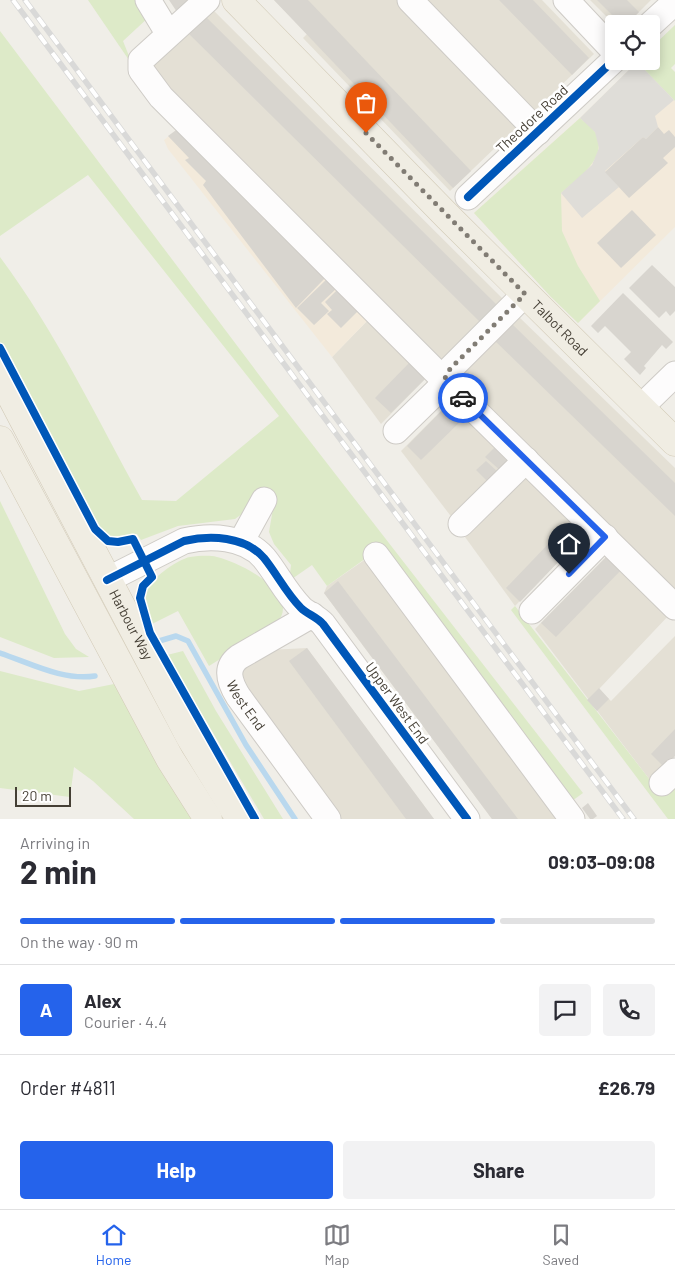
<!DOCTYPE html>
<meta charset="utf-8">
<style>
:root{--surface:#fff;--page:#f2f2f3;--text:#2b2b33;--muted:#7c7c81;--line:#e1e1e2;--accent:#2563eb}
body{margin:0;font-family:Barlow,sans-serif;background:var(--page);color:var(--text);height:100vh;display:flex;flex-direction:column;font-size:19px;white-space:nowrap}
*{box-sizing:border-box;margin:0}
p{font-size:16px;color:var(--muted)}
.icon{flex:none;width:28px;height:28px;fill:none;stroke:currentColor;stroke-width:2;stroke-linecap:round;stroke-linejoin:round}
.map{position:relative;height:819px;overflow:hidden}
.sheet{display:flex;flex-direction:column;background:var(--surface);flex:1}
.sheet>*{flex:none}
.fabs{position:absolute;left:605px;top:15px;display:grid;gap:10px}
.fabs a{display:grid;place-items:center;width:55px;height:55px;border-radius:5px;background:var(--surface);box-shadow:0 2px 12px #0003;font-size:25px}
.scale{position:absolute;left:15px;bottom:12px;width:56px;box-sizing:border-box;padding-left:5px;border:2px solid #453f35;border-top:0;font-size:14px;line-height:18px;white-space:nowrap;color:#453f35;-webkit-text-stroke:4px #fff;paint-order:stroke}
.pin{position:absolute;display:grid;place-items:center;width:42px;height:42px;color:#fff;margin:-51px -21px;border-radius:50% 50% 50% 0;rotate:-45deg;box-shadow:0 0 5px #0007}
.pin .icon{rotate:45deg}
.courier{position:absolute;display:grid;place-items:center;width:50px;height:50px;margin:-25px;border:4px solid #2563eb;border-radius:50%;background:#fff;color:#222;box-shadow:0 1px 6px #0007}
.overview em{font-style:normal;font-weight:700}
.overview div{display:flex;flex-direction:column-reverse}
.overview{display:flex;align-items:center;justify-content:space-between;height:85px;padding:0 20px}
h1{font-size:32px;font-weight:700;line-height:38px}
.bar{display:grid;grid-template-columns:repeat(4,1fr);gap:8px 5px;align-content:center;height:60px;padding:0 20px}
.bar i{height:6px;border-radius:4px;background:var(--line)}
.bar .current{background:var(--accent)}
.bar p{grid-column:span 4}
.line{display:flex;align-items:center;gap:12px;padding:0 20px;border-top:1px solid var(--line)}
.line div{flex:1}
.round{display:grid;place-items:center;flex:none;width:52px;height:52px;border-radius:5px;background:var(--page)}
.button{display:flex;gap:10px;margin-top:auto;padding:10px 20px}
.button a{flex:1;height:58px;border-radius:5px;background:var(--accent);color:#fff;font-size:20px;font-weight:700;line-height:58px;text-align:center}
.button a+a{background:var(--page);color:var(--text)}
.menu{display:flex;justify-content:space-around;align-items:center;height:70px;border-top:1px solid var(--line);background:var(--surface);font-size:14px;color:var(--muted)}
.menu a{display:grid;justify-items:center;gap:2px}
.menu .current{color:var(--accent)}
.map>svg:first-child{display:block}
.residential{fill:#e4e0d5}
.commercial{fill:#f3eadb}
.green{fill:#ddeac8}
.parking{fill:#dfddd8}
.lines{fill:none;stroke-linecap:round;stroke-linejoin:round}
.stream{stroke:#b9d8ee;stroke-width:5.5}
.building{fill:#d8d5cf}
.minor-casing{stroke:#cecbc6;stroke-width:27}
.major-casing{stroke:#d2cab6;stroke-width:29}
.minor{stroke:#fdfcfc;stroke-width:25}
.major{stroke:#f0ede3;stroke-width:28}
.rail-casing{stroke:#d9d9d8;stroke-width:5.5}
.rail{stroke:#fff;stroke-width:4;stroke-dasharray:11;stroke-linecap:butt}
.cycleway-casing{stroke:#fff;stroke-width:11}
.cycleway{stroke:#0057b8;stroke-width:8}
.done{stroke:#817c74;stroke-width:5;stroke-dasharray:0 9}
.route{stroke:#2563eb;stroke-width:6}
.labels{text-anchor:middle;stroke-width:5;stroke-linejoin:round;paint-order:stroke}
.street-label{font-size:14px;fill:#453f35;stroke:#fff}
</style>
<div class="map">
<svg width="675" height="819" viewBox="0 0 675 819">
<rect width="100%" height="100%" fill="#f0eee8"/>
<g class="residential">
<polygon points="274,0 400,0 520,124 450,191 303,38 307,34"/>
<polygon points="422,0 542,0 594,54 532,113"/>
<polygon points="590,0 651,0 627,24 614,24"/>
<polygon points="209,6 504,300 441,362 146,67"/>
<polygon points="518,316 675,468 675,590 456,376"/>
<polygon points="368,320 427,377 381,424 332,357"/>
<polygon points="452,400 512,459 453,519 401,451"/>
<polygon points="526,473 586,533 515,606 465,537"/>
<polygon points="373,554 569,819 492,819 324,593 327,586"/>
<polygon points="609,554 670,614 599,689 611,701 675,636 675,756 650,780 535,629"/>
<polygon points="307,648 434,819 337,819 253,705 239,669 269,650"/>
</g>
<g class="commercial">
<polygon points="637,62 675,101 675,227 578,323 551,297 474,213 580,118"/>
<polygon points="179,128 368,320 332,357 168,149 164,140"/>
</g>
<g class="green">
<polygon points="88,0 140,0 150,16 123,41 133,66"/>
<polygon points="675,25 675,64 671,68 675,72 675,101 637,62 651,61 651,48"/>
<path d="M0,31L281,404L583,793L572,801L383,546L327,586L312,565L289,581L291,565L274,544L269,532L275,497L250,508L235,519L178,526L141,540L137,534L110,537L101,531L0,342V257C56,332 97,419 142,500L176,501L279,416L88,175L0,236Z"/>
<path d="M580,118C584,122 592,127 595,132C610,157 577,179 561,193L562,231L578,266L600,301L578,323L551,297L474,213Z"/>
<polygon points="0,501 65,634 76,649 89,657 54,658 0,637"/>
<path d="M190,557C199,556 209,555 217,557C241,563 304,594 276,624L209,666L178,611L152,624C148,615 143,603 145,593C147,581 178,559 190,557Z"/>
<polygon points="515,606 650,780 675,781 675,819 668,819 511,610"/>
<polygon points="183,651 216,711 283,819 264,819 167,655"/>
<polygon points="0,671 79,691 114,684 192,819 134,819 93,781 74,767 70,797 0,788"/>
</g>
<polygon class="parking" points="637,62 674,100 655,116 658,127 646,139 643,137 605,171 619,187 582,218 561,193 592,165 599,148 595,132 580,118"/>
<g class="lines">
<g class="stream">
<polyline points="159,641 176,636 188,641 246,745 295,819"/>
<path d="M0,653C30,663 63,681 95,676"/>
</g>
</g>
<g class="building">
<polygon points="169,0 190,0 177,12"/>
<polygon points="274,0 308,0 471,171 453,188"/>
<polygon points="499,0 533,0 589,58 572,75"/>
<polygon points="597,0 627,0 639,12 627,24 621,24"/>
<polygon points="202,13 498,306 481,323 185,30"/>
<polygon points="658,127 664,134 669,130 675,137 675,147 663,158 668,163 629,198 605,172 643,137 646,139"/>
<polygon points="179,128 326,277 296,308 203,185 206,181 185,160 189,158 168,136"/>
<polygon points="632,210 656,235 621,268 597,243"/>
<polygon points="652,265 675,287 675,311 670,316 666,311 659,318 629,288"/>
<polygon points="328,278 337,288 321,303 329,311 314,325 297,308"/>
<polygon points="338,289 359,310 341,328 327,314 332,310 325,302"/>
<polygon points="623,293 673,342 666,349 662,345 644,366 646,368 640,375 624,359 631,352 605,326 598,333 591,326"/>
<polygon points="511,323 675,483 675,516 494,340"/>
<polygon points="411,361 427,377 391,413 375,398"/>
<polygon points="452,400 467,415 421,460 407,446"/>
<polygon points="497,445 512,459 501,471 485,457"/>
<polygon points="486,461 499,473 489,483 476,470"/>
<polygon points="572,519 586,533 520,602 506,588"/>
<polygon points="609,554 623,568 556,637 541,623"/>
<polygon points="338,581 518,819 492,819 324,593"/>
<polygon points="307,648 434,819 406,819 289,661"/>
<polygon points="599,688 609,699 597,711 587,700"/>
<polygon points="675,729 675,756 664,767 651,754"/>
<polygon points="588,803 597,816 593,819 590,819 582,808"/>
</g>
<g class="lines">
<defs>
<g id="minor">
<polyline points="148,0 168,33"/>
<polyline points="207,0 141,60 141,70 161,97 444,380 675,607"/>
<polyline points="410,0 538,132"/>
<polyline points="566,0 614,51"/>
<polyline points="651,24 675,2"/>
<polyline points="468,197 614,60"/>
<polyline points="640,408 675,374"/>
<polyline points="396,431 438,390 450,369 525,294"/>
<polyline points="461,524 526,460"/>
<polyline points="241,542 264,500"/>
<polyline points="376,555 572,819"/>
<path d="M107,580L184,541C210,535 245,536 264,558C277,574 286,593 301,608C307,614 317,617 323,624L467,819"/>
<polyline points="532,611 605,537"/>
<path id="s1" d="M312,615L239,657C224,668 230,683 238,696L328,819"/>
<polyline points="662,783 675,771"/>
</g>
<g id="major">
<path id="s2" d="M236,0L448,217L675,442"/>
<path id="s3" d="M0,375L190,737L240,819"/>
<polyline points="0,440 170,759 208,819"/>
</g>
</defs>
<use href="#minor" class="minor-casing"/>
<use href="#major" class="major-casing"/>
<use href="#minor" class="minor"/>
<use href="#major" class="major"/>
<defs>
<g id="rail">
<polyline points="13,0 623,819"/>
<polyline points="25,0 634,819"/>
</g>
</defs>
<use href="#rail" class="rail-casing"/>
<use href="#rail" class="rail"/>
<defs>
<g id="cycleway">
<polyline points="468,197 614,60"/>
<polyline points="0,348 95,529 108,541 118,542 133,539 152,577 143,586 140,598 150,633 255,819"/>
<path d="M107,580L184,541C210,535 245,536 264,558C277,574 286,593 301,608C307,614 317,617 323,624L467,819"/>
</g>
</defs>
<use href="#cycleway" class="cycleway-casing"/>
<use href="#cycleway" class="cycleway"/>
</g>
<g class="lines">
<polyline class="done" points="366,133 525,294 450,369 444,380 463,398"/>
<polyline class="route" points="463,398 605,537 569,574"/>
</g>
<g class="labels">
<g class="street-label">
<text transform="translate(532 119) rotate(-43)" y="5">Theodore Road</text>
<text dy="5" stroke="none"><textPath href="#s2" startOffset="461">Talbot Road</textPath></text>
<text dy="5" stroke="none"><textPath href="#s3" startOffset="282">Harbour Way</textPath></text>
<text transform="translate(397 703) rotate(54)" y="5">Upper West End</text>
<text dy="5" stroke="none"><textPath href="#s1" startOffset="140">West End</textPath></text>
</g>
</g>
</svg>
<div class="fabs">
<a><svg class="icon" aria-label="locate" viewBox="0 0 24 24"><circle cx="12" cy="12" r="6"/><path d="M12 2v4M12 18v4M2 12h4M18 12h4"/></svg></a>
</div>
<div class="scale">20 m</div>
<div class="pin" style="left:366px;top:133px;background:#ea580c"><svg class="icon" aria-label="bag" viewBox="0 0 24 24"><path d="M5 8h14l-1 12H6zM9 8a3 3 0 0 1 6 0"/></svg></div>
<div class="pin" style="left:569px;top:574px;background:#1f2937"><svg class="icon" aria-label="home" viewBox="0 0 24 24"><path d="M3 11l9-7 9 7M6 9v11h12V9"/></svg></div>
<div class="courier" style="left:463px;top:398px"><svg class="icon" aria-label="car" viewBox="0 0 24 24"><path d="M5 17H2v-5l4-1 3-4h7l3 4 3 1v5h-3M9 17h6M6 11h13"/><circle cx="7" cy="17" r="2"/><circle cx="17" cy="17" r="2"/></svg></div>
</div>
<section class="sheet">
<div class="overview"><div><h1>2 min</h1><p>Arriving in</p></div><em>09:03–09:08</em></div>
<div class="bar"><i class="current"></i><i class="current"></i><i class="current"></i><i></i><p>On the way · 90 m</p></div>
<div class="line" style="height:90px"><b class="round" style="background:var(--accent);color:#fff">A</b><div><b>Alex</b><p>Courier · 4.4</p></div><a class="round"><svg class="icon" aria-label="chat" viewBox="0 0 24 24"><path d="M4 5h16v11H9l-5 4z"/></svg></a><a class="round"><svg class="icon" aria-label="phone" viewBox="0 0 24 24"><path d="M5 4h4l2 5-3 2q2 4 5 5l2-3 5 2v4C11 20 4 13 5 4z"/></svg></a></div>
<div class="line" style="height:65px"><div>Order #4811</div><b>£26.79</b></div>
<div class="button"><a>Help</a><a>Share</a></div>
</section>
<nav class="menu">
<a class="current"><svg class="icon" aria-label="home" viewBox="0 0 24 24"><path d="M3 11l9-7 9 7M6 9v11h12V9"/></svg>Home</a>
<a><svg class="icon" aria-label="map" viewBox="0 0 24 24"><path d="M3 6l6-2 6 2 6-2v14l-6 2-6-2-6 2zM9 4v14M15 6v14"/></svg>Map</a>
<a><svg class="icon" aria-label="saved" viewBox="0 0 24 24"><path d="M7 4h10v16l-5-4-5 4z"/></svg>Saved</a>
</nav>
